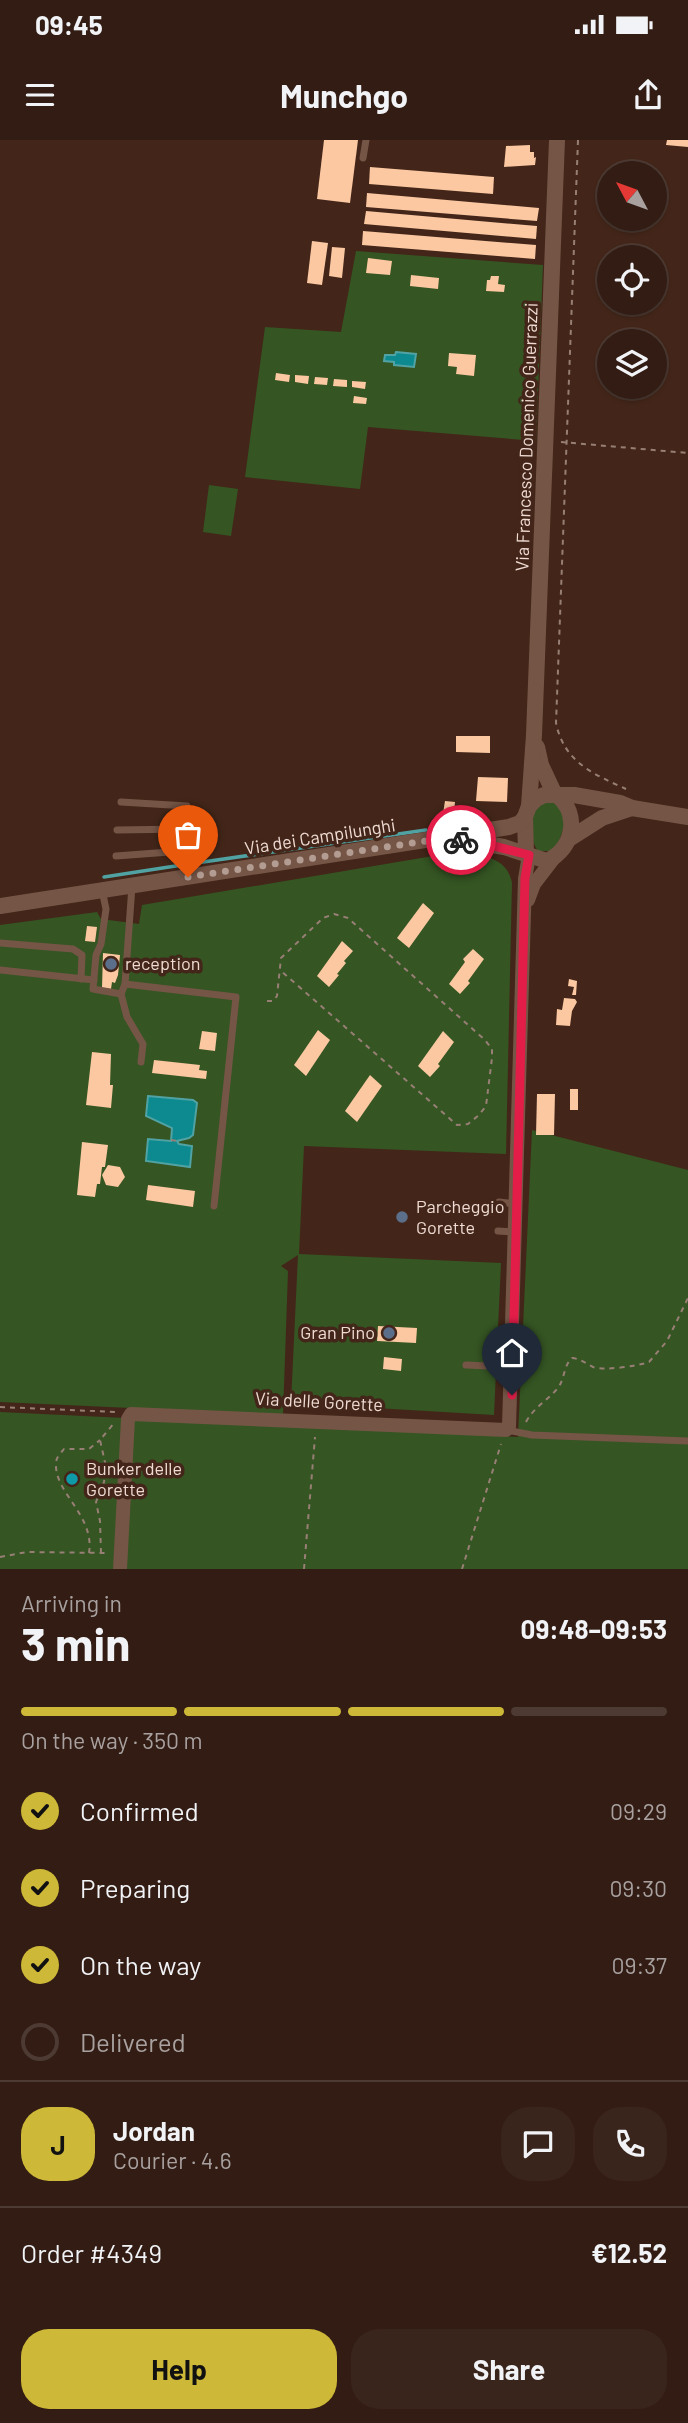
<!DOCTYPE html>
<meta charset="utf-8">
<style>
:root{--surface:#321c13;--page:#3a251c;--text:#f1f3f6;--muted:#a8a1a0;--line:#4d3a33;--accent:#ceb837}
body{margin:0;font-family:Barlow,sans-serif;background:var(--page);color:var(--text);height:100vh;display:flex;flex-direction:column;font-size:26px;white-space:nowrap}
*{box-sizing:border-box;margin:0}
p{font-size:23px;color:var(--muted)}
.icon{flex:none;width:38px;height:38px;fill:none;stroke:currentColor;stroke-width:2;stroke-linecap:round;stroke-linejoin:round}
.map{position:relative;height:1429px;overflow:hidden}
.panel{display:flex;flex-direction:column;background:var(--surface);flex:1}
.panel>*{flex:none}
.needle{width:46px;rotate:311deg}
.fabs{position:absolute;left:597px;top:21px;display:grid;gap:14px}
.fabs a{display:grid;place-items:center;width:70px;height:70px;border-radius:50%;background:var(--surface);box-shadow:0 2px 5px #0004,0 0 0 2px var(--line);font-size:35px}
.pin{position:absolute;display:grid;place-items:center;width:60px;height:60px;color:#fff;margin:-72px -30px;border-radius:50% 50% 50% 0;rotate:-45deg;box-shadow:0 0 7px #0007}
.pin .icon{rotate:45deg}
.courier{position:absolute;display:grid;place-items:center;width:70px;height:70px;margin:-35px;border:5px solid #e11d48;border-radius:50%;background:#fff;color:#222;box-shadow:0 2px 9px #0007}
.summary em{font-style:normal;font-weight:700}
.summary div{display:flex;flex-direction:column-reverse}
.summary{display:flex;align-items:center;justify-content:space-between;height:119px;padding:0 21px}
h1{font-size:46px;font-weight:700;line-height:52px}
.bar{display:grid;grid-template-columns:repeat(4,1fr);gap:10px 7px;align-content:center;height:84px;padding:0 21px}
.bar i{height:9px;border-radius:5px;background:var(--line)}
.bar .active{background:var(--accent)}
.bar p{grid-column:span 4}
.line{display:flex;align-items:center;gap:18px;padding:0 21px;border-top:2px solid var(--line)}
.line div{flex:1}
.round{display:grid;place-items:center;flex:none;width:74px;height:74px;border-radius:28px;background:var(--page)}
ol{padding:0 21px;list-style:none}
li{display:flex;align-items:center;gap:21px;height:77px}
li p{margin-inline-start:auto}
li .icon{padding:7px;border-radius:50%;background:var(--accent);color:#111;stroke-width:4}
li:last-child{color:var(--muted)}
li i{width:38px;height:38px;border:4px solid var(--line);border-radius:50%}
.primary-button{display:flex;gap:14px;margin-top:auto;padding:14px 21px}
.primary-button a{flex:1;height:80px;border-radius:28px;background:var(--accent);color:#111;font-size:28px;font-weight:700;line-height:80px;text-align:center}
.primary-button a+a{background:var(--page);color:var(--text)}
.status{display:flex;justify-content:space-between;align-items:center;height:49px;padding:0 35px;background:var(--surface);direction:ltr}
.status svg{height:19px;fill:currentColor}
header{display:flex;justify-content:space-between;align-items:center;height:91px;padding:0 21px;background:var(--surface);font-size:32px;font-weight:700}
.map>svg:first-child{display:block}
.green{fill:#355523}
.water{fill:#0c8a8f;stroke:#50a2a3;stroke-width:2}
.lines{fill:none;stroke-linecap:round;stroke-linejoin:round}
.stream{stroke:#50a2a3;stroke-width:3.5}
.building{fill:#fbc8a2}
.path{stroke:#987f75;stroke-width:2;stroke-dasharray:5 5;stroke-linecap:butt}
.service{stroke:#755546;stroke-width:7}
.minor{stroke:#755546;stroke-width:14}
.tertiary{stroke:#755546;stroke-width:16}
.done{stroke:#b39c92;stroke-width:7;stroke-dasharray:0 12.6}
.route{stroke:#e11d48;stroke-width:9}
.service-dot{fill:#5c6f8a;stroke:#432619;stroke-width:2.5}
.culture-dot{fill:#0f9aa8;stroke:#432619;stroke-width:2.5}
.labels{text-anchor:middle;stroke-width:7;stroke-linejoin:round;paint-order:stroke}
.street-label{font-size:18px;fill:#efdbd3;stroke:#432619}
.poi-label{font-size:18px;fill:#efdbd3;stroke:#432619;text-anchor:start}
</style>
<div class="status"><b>09:45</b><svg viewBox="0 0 49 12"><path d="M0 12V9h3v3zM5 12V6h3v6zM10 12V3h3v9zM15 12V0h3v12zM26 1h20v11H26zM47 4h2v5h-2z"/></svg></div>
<header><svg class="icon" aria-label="menu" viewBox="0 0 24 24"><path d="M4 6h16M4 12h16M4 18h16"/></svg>Munchgo<svg class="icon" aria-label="share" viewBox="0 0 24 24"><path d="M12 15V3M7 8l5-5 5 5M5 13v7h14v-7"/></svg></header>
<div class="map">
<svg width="688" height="1429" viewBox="0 0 688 1429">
<rect width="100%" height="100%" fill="#432619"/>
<g class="green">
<polygon points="356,111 543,125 536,301 368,287 360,349 245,337 265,187 341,192"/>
<polygon points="209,345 238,349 231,396 203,392"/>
<path d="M553,662L568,675L558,704L550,711H538C529,700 531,676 536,663Z"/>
<path d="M474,714C493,718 508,722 512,743L506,1014L304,1006L299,1114L501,1123L494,1275L291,1263L298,1115L281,1126L288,1131L283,1275L0,1262V785L97,772L101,779L139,784L142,765L439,715Z"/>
<polygon points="532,990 688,1030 688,1429 0,1429 0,1272 518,1297"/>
</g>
<g class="water">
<polygon points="396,212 416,214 414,227 394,225 394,222 384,221 385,215 395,215"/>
<polygon points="148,956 193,960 197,963 193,995 189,998 177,1001 179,1004 192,1006 190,1027 146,1021 148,999 171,1001 172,988 146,976"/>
</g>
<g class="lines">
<g class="stream">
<polyline points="189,724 426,690"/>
<polyline points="104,737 182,725"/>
</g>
</g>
<g class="building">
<polygon points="324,0 358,0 350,63 317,59"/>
<polygon points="667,0 688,0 688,7 666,5"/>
<polygon points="530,5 530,12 534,12 534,18 536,17 535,25 504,27 506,6"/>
<polygon points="370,27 494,37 493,54 369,44"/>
<polygon points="367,53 539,68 537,81 366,67"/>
<polygon points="366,71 537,86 536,99 364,84"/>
<polygon points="363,91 536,105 535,119 362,105"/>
<polygon points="312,101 328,103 322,145 307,143"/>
<polygon points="332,107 345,108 342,138 329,136"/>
<polygon points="368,118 392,121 390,135 366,133"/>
<polygon points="411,135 439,138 438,149 410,146"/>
<polygon points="491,136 499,136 498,144 505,145 504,152 486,151 487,140 490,140"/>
<polygon points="449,213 476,215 474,236 456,234 457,227 448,226"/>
<polygon points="276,233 290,235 289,242 275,240"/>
<polygon points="295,235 309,236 308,244 295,242"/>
<polygon points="315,237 328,238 327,245 314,244"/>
<polygon points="334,239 347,240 347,247 333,246"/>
<polygon points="352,241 366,242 365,249 352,247"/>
<polygon points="354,256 367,258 366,264 353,263"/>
<polygon points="456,596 490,596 490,613 456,612"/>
<polygon points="478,637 508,638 507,662 476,661"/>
<polygon points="445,661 455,662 453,681 442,680"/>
<polygon points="423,763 434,773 409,808 397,798"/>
<polygon points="87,786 97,787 95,802 85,801"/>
<polygon points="342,801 353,811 344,821 346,823 337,834 339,835 329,847 317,836"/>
<polygon points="473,809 484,819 468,841 470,843 460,854 449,844 465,822 463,819"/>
<polygon points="103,813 120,815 118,835 115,843 112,842 111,849 102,848"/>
<polygon points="569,839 577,841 576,855 572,855 574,847 568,846"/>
<polygon points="564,858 575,859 577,862 572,871 570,886 556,885 557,869 562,870"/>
<polygon points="318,890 330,900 306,936 294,925"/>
<polygon points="202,891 217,893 215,911 199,909"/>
<polygon points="443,891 454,902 438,924 440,926 430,937 418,926"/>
<polygon points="92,912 111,914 110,945 113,945 111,968 86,965"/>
<polygon points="154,920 200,925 199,930 207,931 206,939 152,933"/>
<polygon points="370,935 382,946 357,982 345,971"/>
<rect x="570" y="949" width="8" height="21"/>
<polygon points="537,954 555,954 554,995 536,995"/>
<polygon points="82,1002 108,1005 105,1027 102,1027 100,1044 97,1044 95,1057 77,1055"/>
<polygon points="108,1025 120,1027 125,1037 118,1047 106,1045 102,1035"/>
<polygon points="148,1045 195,1051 193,1067 146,1060"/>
<polygon points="378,1186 417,1188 416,1203 377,1201"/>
<polygon points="384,1217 402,1219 401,1231 383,1229"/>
</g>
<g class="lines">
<g class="path">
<path d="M578,0L556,583C564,622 593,634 626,649"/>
<polyline points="561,302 688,313"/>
<polyline points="267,861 273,861 277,856 281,818 323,778 334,774 348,778 485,900 492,909 492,918 486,966 479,975 468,984 457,985 280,830"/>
<polyline points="171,1000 177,1001"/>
<polyline points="0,1267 116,1272"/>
<path d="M526,1282C534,1267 547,1261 557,1249C565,1240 563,1226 572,1218C581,1219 585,1223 593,1227C604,1231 638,1226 649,1222L667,1201L688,1158"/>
<path d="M89,1413C95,1375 54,1353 56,1323C56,1317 61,1313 64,1309H89L100,1300"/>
<polyline points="101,1413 100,1381 96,1362 104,1342 106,1327 100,1300 115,1282"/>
<polyline points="0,1417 27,1412 107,1413"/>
<polyline points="304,1429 315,1297"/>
<polyline points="462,1429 501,1304"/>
</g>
<g class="service">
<polyline points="363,18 366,0"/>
<polyline points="121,662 187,666 183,711 188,736"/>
<polyline points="117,690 185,689"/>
<polyline points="116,716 183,711"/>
<polyline points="102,750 106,769 101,804 96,815 93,849 121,854 125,844 132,746"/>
<polyline points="0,803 73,809 82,815 81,839"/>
<polyline points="0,830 94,840"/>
<polyline points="125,844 236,857 214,1066"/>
<polyline points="121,854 127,877 143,904 141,922"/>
<polyline points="499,1062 515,1064"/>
<polyline points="498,1091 515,1092"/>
<polyline points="466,1225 512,1227"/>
<polyline points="507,1290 532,1295 688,1301"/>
</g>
<g class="minor">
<polyline points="528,760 534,744 554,718"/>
<polyline points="120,1429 128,1279 131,1274 506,1290 509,1287 525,739 529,715"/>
</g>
<g class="tertiary">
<polyline points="537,607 541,625 555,655"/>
<polyline points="529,666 534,595 557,0"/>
<polyline points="569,699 602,678 632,668"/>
<path d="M462,700L504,707L547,721C574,708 580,674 557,655"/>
<polyline points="526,713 525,677 529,666 536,659 544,655 574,655 620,663 632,668 688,677"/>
<polyline points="0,766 509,687 520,683 525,677"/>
</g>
</g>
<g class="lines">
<polyline class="done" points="188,737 439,699 461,700"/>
<polyline class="route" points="461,700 478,702 529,715 525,738 512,1255"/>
</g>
<g class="service-dot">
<circle cx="111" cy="824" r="7"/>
<circle cx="402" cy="1077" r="7"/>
<circle cx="389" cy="1193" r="7"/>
</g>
<circle class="culture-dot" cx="72" cy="1339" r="7"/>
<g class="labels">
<g class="street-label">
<text transform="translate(527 297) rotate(-88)" y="6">Via Francesco Domenico Guerrazzi</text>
<text transform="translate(320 697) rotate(-9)" y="6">Via dei Campilunghi</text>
<text transform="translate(319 1262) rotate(3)" y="6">Via delle Gorette</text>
</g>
<g class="poi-label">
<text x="125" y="830">reception</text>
<text x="416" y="1073">Parcheggio<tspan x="416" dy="21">Gorette</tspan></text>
<text x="375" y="1199" text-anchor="end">Gran Pino</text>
<text x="86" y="1335">Bunker delle<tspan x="86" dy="21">Gorette</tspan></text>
</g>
</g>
</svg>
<div class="fabs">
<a><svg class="needle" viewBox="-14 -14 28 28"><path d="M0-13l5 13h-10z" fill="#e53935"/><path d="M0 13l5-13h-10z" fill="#a8a1a0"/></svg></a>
<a><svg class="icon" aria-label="locate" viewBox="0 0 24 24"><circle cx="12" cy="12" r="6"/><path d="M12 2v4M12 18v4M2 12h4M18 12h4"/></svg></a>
<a><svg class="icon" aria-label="layers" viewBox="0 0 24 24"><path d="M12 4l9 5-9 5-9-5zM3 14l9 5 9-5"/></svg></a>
</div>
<div class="pin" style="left:188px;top:737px;background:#ea580c"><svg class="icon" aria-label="bag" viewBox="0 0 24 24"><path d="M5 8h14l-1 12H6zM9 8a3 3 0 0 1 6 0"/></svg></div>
<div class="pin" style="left:512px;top:1255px;background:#1f2937"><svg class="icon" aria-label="home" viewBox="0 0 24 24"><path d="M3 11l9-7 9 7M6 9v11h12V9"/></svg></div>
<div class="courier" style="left:461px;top:700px"><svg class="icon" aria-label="bike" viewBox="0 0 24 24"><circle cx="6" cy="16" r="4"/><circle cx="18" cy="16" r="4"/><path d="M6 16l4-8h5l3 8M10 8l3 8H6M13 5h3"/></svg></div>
</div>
<section class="panel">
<div class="summary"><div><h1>3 min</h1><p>Arriving in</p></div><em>09:48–09:53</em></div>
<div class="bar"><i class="active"></i><i class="active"></i><i class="active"></i><i></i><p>On the way · 350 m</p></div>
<ol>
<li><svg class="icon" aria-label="check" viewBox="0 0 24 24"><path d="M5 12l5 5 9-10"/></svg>Confirmed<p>09:29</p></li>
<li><svg class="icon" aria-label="check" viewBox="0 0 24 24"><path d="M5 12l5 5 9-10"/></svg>Preparing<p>09:30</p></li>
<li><svg class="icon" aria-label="check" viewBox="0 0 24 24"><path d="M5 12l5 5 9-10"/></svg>On the way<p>09:37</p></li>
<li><i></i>Delivered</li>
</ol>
<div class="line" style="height:126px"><b class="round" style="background:var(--accent);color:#111">J</b><div><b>Jordan</b><p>Courier · 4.6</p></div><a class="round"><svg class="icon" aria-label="chat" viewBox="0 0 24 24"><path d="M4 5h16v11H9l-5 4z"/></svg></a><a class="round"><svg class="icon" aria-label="phone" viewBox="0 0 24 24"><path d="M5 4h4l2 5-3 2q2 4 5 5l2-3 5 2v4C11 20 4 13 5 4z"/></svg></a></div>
<div class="line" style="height:91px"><div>Order #4349</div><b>€12.52</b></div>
<div class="primary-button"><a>Help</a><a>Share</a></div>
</section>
